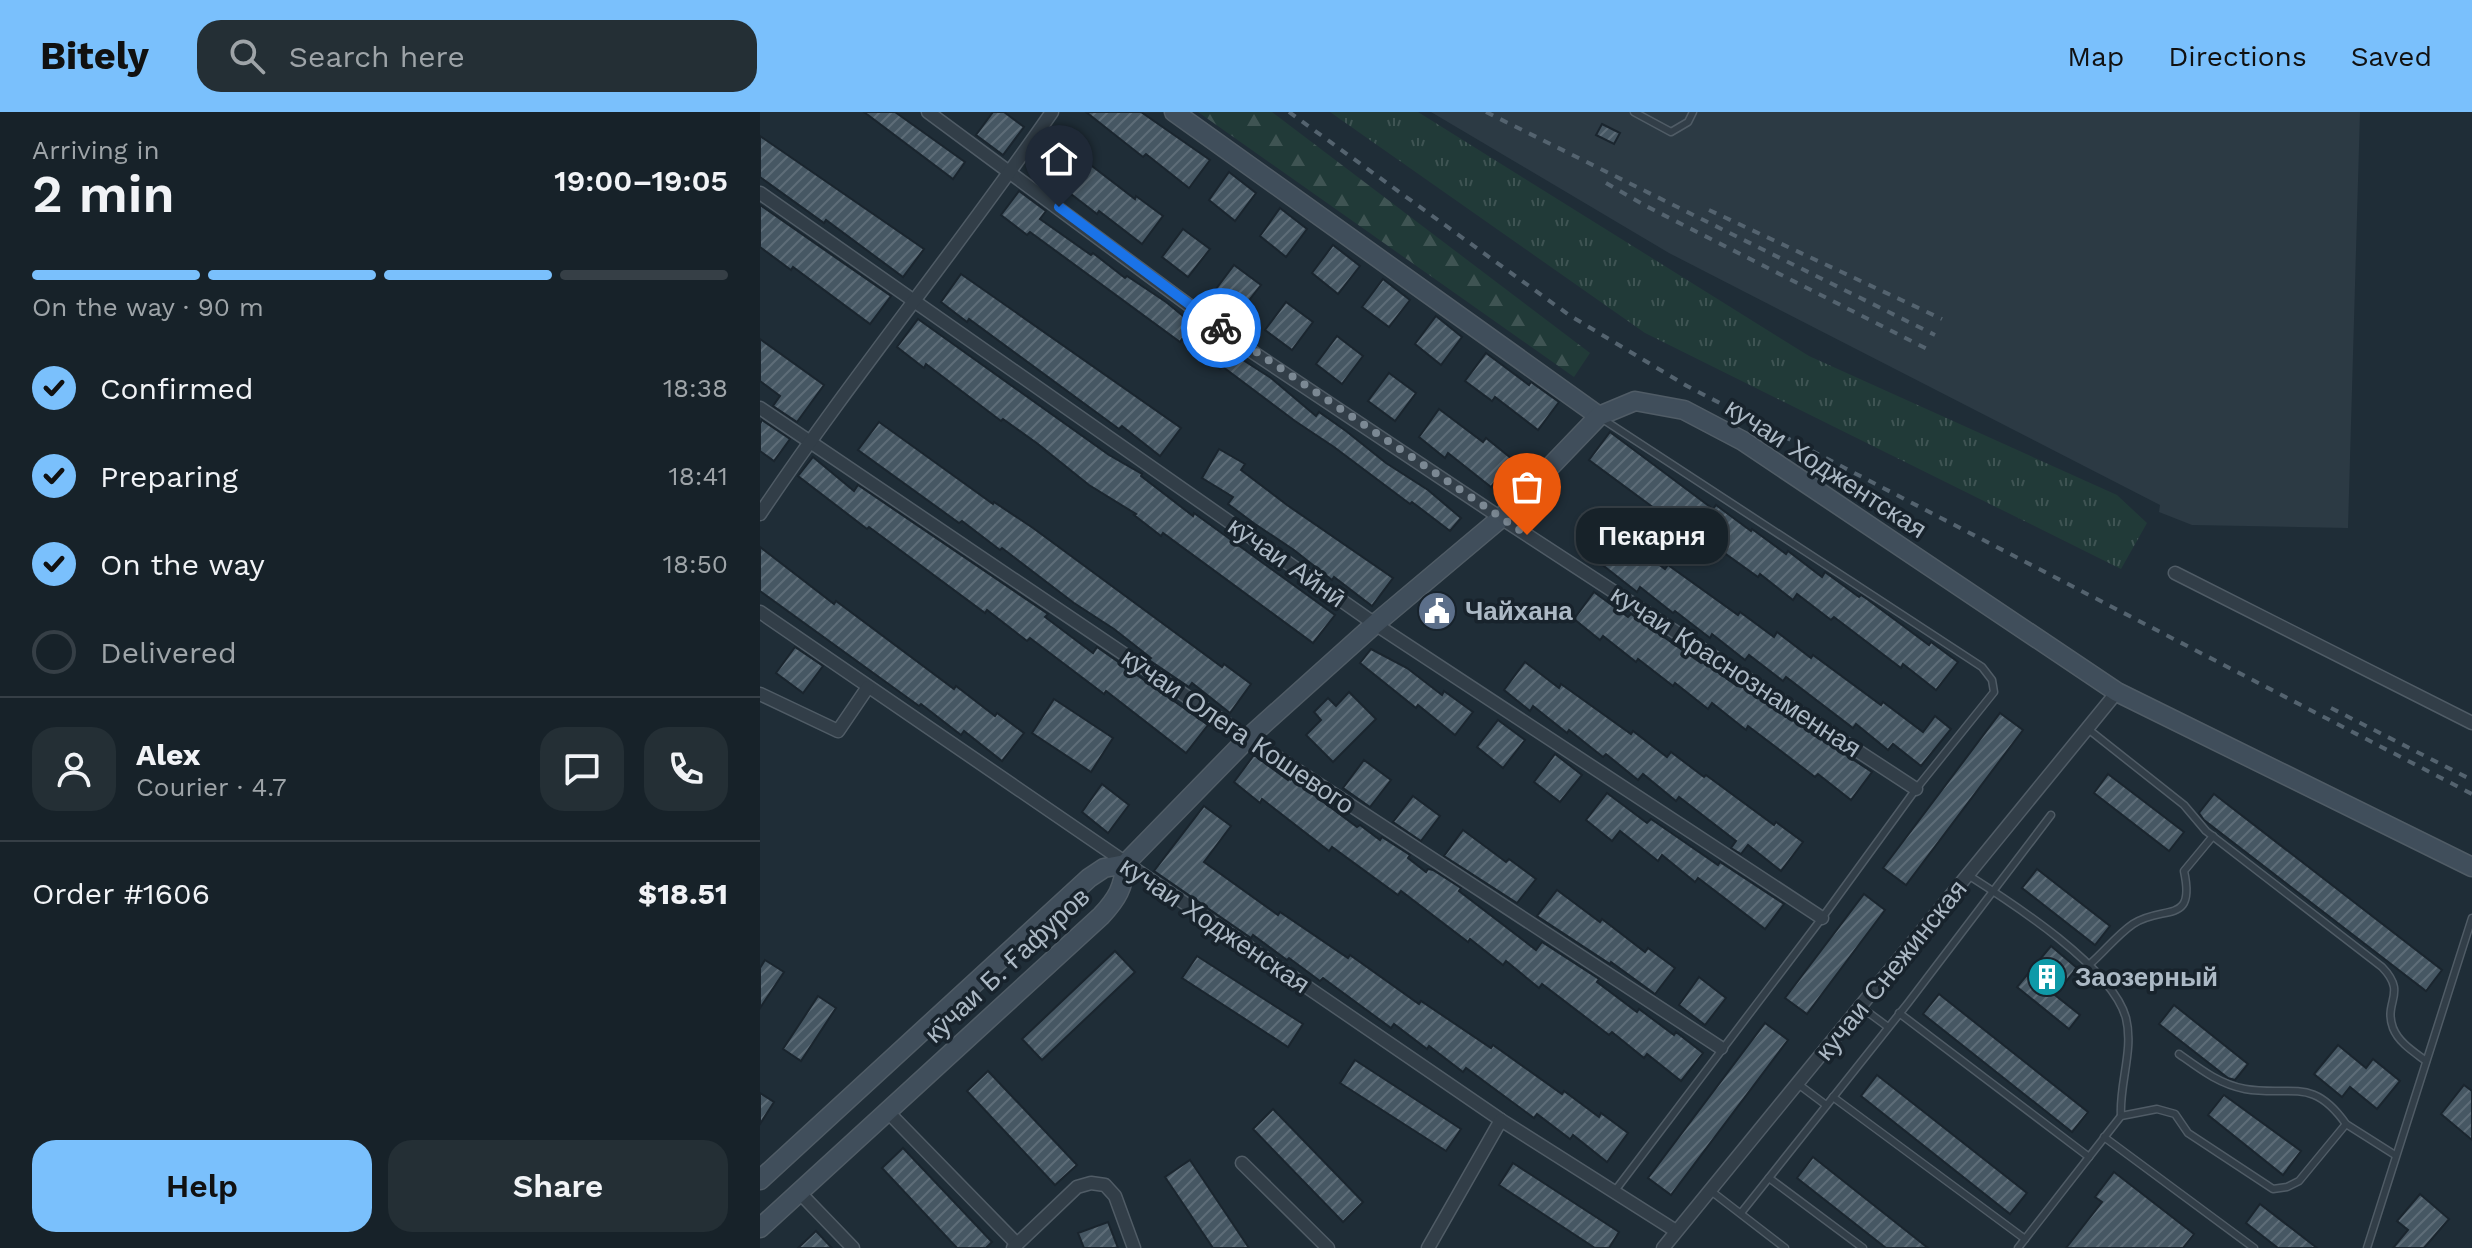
<!DOCTYPE html>
<meta charset="utf-8">
<style>
:root{--surface:#172229;--page:#242f35;--text:#f1f3f6;--muted:#9ea4a8;--line:#363f46;--accent:#7ac0fc}
body{margin:0;font-family:"Work Sans",sans-serif;background:var(--page);color:var(--text);height:100vh;display:flex;flex-direction:column;font-size:30px;white-space:nowrap}
*{box-sizing:border-box;margin:0}
p{font-size:26px;color:var(--muted)}
.icon{flex:none;width:44px;height:44px;fill:none;stroke:currentColor;stroke-width:2;stroke-linecap:round;stroke-linejoin:round}
.map{position:relative;flex:1;overflow:hidden}
.panel{display:flex;flex-direction:column;background:var(--surface);width:760px}
.panel>*{flex:none}
.pin{position:absolute;display:grid;place-items:center;width:68px;height:68px;color:#fff;margin:-82px -34px;border-radius:50% 50% 50% 0;rotate:-45deg;box-shadow:0 0 8px #0007}
.pin .icon{rotate:45deg}
.courier{position:absolute;display:grid;place-items:center;width:80px;height:80px;margin:-40px;border:6px solid #1a73e8;border-radius:50%;background:#fff;color:#222;box-shadow:0 2px 10px #0007}
.bubble{position:absolute;height:56px;border-radius:24px;background:var(--surface);box-shadow:0 2px 6px #0004,0 0 0 2px var(--line);font-size:26px;font-weight:600;line-height:56px;text-align:center}
.head em{font-style:normal;font-weight:600}
.head div{display:flex;flex-direction:column-reverse}
.head{display:flex;align-items:center;justify-content:space-between;height:136px;padding:0 32px}
h1{font-size:52px;font-weight:600;line-height:60px}
.bar{display:grid;grid-template-columns:repeat(4,1fr);gap:12px 8px;align-content:center;height:96px;padding:0 32px}
.bar i{height:10px;border-radius:6px;background:var(--line)}
.bar .current{background:var(--accent)}
.bar p{grid-column:span 4}
.line{display:flex;align-items:center;gap:20px;padding:0 32px;border-top:2px solid var(--line)}
.line div{flex:1}
.round{display:grid;place-items:center;flex:none;width:84px;height:84px;border-radius:24px;background:var(--page)}
ol{padding:0 32px;list-style:none}
li{display:flex;align-items:center;gap:24px;height:88px}
li p{margin-inline-start:auto}
li .icon{padding:8px;border-radius:50%;background:var(--accent);color:#111;stroke-width:4}
li:last-child{color:var(--muted)}
li i{width:44px;height:44px;border:4px solid var(--line);border-radius:50%}
.primary-button{display:flex;gap:16px;margin-top:auto;padding:16px 32px}
.primary-button a{flex:1;height:92px;border-radius:24px;background:var(--accent);color:#111;font-size:32px;font-weight:600;line-height:92px;text-align:center}
.primary-button a+a{background:var(--page);color:var(--text)}
header{display:flex;align-items:center;gap:48px;box-sizing:border-box;height:112px;padding:0 40px;background:var(--accent);color:#111}
header strong{font-size:38px}
nav{display:flex;gap:44px;margin-inline-start:auto;font-size:28px}
.search{width:560px;height:72px;background:var(--page);display:flex;align-items:center;gap:20px;box-sizing:border-box;padding:0 28px;border-radius:24px;color:var(--muted);font-size:30px}
main{display:flex;flex:1;min-height:0}
.map>svg:first-child{display:block}
.airport{fill:#2c3a44}
.grass{fill:url(#grass-tufts)}
.forest{fill:url(#forest-firs)}
.building{fill:url(#building-hatch);stroke:#1a252e;stroke-width:2}
.lines{fill:none;stroke-linecap:round;stroke-linejoin:round}
.service-casing{stroke:#505c66;stroke-width:9}
.minor-casing{stroke:#505c66;stroke-width:15}
.secondary-casing{stroke:#505c66;stroke-width:21}
.service{stroke:#323e48;stroke-width:6}
.minor{stroke:#323e48;stroke-width:12}
.secondary{stroke:#404e5b;stroke-width:18}
.rail{stroke:#54636f;stroke-width:4;stroke-dasharray:8 8;stroke-linecap:butt}
.done{stroke:#7b8893;stroke-width:8;stroke-dasharray:0 14.4}
.route{stroke:#1a73e8;stroke-width:10}
.labels{text-anchor:middle;stroke-width:7;stroke-linejoin:round;paint-order:stroke}
.street-label{font-size:26px;fill:#acb9c5;stroke:#18232c}
.poi-label{font-size:26px;font-weight:bold;fill:#acb9c5;stroke:#18232c;text-anchor:start}
</style>
<header>
<strong>Bitely</strong>
<div class="search"><svg class="icon" aria-label="search" viewBox="0 0 24 24"><circle cx="10" cy="10" r="6"/><path d="M15 15l6 6"/></svg>Search here</div>
<nav><a>Map</a><a>Directions</a><a>Saved</a></nav>
</header>
<main>
<section class="panel">
<div class="head"><div><h1>2 min</h1><p>Arriving in</p></div><em>19:00–19:05</em></div>
<div class="bar"><i class="current"></i><i class="current"></i><i class="current"></i><i></i><p>On the way · 90 m</p></div>
<ol>
<li><svg class="icon" aria-label="check" viewBox="0 0 24 24"><path d="M5 12l5 5 9-10"/></svg>Confirmed<p>18:38</p></li>
<li><svg class="icon" aria-label="check" viewBox="0 0 24 24"><path d="M5 12l5 5 9-10"/></svg>Preparing<p>18:41</p></li>
<li><svg class="icon" aria-label="check" viewBox="0 0 24 24"><path d="M5 12l5 5 9-10"/></svg>On the way<p>18:50</p></li>
<li><i></i>Delivered</li>
</ol>
<div class="line" style="height:144px"><a class="round"><svg class="icon" aria-label="person" viewBox="0 0 24 24"><circle cx="12" cy="8" r="4"/><path d="M4 21q1-7 8-7t8 7"/></svg></a><div><b>Alex</b><p>Courier · 4.7</p></div><a class="round"><svg class="icon" aria-label="chat" viewBox="0 0 24 24"><path d="M4 5h16v11H9l-5 4z"/></svg></a><a class="round"><svg class="icon" aria-label="phone" viewBox="0 0 24 24"><path d="M5 4h4l2 5-3 2q2 4 5 5l2-3 5 2v4C11 20 4 13 5 4z"/></svg></a></div>
<div class="line" style="height:104px"><div>Order #1606</div><b>$18.51</b></div>
<div class="primary-button"><a>Help</a><a>Share</a></div>
</section>
<div class="map">
<svg width="1712" height="1136" viewBox="0 0 1712 1136">
<defs>
<pattern id="grass-tufts" width="24" height="20" patternUnits="userSpaceOnUse" patternTransform="scale(2)"><rect width="24" height="20" fill="#213a38"/><path d="M3 7l-1-3M5 7V3M7 7l1-3M15 17l-1-3M17 17v-4M19 17l1-3" fill="none" stroke="#3f5453"/></pattern>
<pattern id="forest-firs" width="22" height="20" patternUnits="userSpaceOnUse" patternTransform="scale(2)"><rect width="22" height="20" fill="#213a38"/><path d="M5 1l3.5 6h-7zM16 11l3.5 6h-7z" fill="#3f5453"/></pattern>
<pattern id="building-hatch" width="6" height="6" patternUnits="userSpaceOnUse" patternTransform="scale(2)"><rect width="6" height="6" fill="#465763"/><path d="M-1 1l2-2M0 6l6-6M5 7l2-2" fill="none" stroke="#5e6d78"/></pattern>
</defs>
<rect width="100%" height="100%" fill="#1f2d37"/>
<polygon class="airport" points="671,0 1600,0 1588,416 1432,413 1399,400 1400,393 909,141"/>
<polygon class="grass" points="570,0 658,0 1049,244 1357,383 1387,411 1361,457 885,221"/>
<polygon class="forest" points="438,0 512,0 830,241 814,265"/>
<g class="building">
<polygon points="104,0 135,0 205,50 193,67"/>
<polygon points="233,0 244,0 264,15 243,43 216,23"/>
<polygon points="326,0 381,0 450,48 429,76 386,42 383,45"/>
<polygon points="842,12 860,21 854,32 836,23"/>
<polygon points="289,21 375,87 376,84 403,104 382,132 339,99 337,102 268,49"/>
<polygon points="0,24 164,137 143,165 66,108 64,111 0,65"/>
<polygon points="469,60 496,81 475,109 449,88"/>
<polygon points="259,79 286,99 280,107 331,143 333,141 365,166 367,164 406,190 434,213 432,215 511,266 556,304 559,300 586,319 626,351 668,378 701,406 690,419 652,390 650,392 574,335 535,309 463,255 460,257 422,227 420,230 270,120 267,123 241,103"/>
<polygon points="0,93 131,184 110,212 33,155 31,158 0,135"/>
<polygon points="520,96 547,117 526,145 500,124"/>
<polygon points="423,117 450,137 428,165 402,145"/>
<polygon points="573,133 600,154 578,182 552,161"/>
<polygon points="474,153 501,173 479,201 453,181"/>
<polygon points="201,162 421,316 400,344 362,314 359,317 209,207 207,210 181,190"/>
<polygon points="623,167 650,188 629,215 602,195"/>
<polygon points="526,190 553,210 532,238 505,218"/>
<polygon points="676,204 702,225 681,253 655,232"/>
<polygon points="158,207 349,343 382,362 381,364 433,404 434,401 575,503 553,531 403,421 401,424 374,403 376,402 329,373 278,332 243,307 241,309 166,252 164,256 137,235"/>
<polygon points="577,224 603,244 582,272 556,252"/>
<polygon points="0,227 64,273 37,310 13,294 20,284 0,269"/>
<polygon points="726,241 769,273 771,270 799,290 778,318 735,285 732,289 705,269"/>
<polygon points="629,261 656,281 635,309 608,289"/>
<polygon points="679,297 723,330 726,326 752,347 731,375 688,341 685,346 659,325"/>
<polygon points="2,308 30,327 14,349 0,339 0,312"/>
<polygon points="119,310 233,392 234,390 273,416 462,555 464,552 491,572 470,601 432,571 429,575 389,548 391,546 354,517 314,491 242,436 240,438 202,409 199,411 98,338"/>
<polygon points="850,320 953,397 956,393 991,419 992,417 1026,442 1028,439 1062,465 1065,460 1099,485 1101,483 1107,487 1169,533 1171,530 1198,550 1176,578 1143,552 1141,556 1074,505 1071,508 1037,482 1033,488 1000,462 998,465 928,415 925,419 829,348"/>
<polygon points="459,337 485,352 481,358 527,393 633,466 612,494 574,465 572,468 534,438 495,412 468,392 473,385 442,366"/>
<polygon points="53,345 94,379 98,373 288,502 285,505 333,541 337,535 448,613 426,641 346,579 344,582 270,526 267,529 227,498 225,501 109,415 107,417 38,364"/>
<polygon points="837,406 905,457 908,453 978,503 980,500 1014,525 1017,520 1051,546 1053,543 1121,593 1123,590 1163,620 1175,604 1191,617 1161,654 1133,632 1128,638 1096,612 1093,616 1026,565 1023,569 989,543 985,548 952,522 950,526 915,499 913,501 880,475 877,480 817,433"/>
<polygon points="0,435 74,492 76,489 194,577 196,574 235,604 237,601 264,621 242,649 204,619 201,623 161,592 159,594 0,479"/>
<polygon points="834,480 868,505 871,502 941,551 943,549 977,574 979,572 1112,660 1091,688 1058,662 1055,665 988,614 986,618 952,591 948,597 915,571 913,574 878,547 876,550 843,524 840,528 814,507"/>
<polygon points="35,535 63,554 43,581 16,561"/>
<polygon points="611,537 647,556 682,583 684,579 713,600 695,623 658,593 656,596 600,551"/>
<polygon points="765,550 799,576 801,572 871,622 873,619 907,645 911,640 944,665 946,663 1014,713 1016,710 1043,730 1021,759 988,733 981,742 971,736 976,729 919,685 916,689 883,662 878,668 846,642 843,645 809,618 807,621 773,594 770,599 744,578"/>
<polygon points="589,580 616,607 573,650 546,623 561,608 554,600 568,586 576,594"/>
<polygon points="294,587 353,626 331,660 272,621"/>
<polygon points="1240,601 1263,618 1146,773 1123,756"/>
<polygon points="738,608 765,628 743,656 717,635"/>
<polygon points="795,642 822,663 800,690 774,670"/>
<polygon points="494,643 528,668 530,665 597,715 600,713 620,728 622,725 650,743 648,746 666,760 668,757 673,758 701,776 699,779 776,838 782,830 839,867 837,870 877,900 879,897 914,923 916,920 943,941 921,969 887,942 884,946 852,920 849,923 782,872 779,876 746,849 743,853 710,827 708,830 641,779 638,783 572,735 569,739 502,687 500,691 474,670"/>
<polygon points="604,648 631,668 610,695 583,676"/>
<polygon points="1348,662 1424,720 1409,739 1334,681"/>
<polygon points="342,672 369,693 348,721 322,700"/>
<polygon points="847,681 887,711 891,707 958,753 960,750 1024,792 1005,817 938,766 935,770 902,743 898,749 860,719 852,729 826,708"/>
<polygon points="1454,682 1682,858 1666,879 1444,708 1439,701"/>
<polygon points="653,684 680,704 661,729 633,710"/>
<polygon points="444,694 471,714 444,750 518,803 520,800 588,846 590,843 659,892 661,889 731,936 733,933 802,982 804,979 839,1005 841,1001 868,1021 847,1050 813,1023 810,1027 777,1002 774,1006 706,956 703,960 669,934 667,937 634,912 631,916 563,866 560,869 529,846 527,848 493,823 491,826 394,759"/>
<polygon points="703,718 746,750 749,747 776,767 757,791 684,744"/>
<polygon points="1277,757 1350,814 1335,833 1262,776"/>
<polygon points="797,778 840,810 842,807 885,840 888,836 915,856 895,882 851,850 850,852 777,804"/>
<polygon points="1104,782 1125,798 1047,902 1025,886"/>
<polygon points="1291,834 1317,856 1295,883 1320,903 1309,917 1257,875"/>
<polygon points="355,839 375,860 282,948 262,927"/>
<polygon points="437,844 543,912 528,935 422,866"/>
<polygon points="5,848 24,860 0,896 0,856"/>
<polygon points="939,865 966,886 945,913 919,893"/>
<polygon points="1179,882 1328,1000 1312,1020 1163,902"/>
<polygon points="58,884 76,896 41,949 23,937"/>
<polygon points="1414,893 1488,952 1475,968 1468,966 1399,912"/>
<polygon points="1005,911 1028,928 911,1083 888,1066"/>
<polygon points="1578,933 1606,956 1613,947 1640,969 1617,997 1590,975 1582,985 1554,962"/>
<polygon points="595,948 701,1017 686,1039 580,971"/>
<polygon points="228,959 317,1053 295,1073 207,979"/>
<polygon points="1117,963 1267,1081 1250,1102 1101,984"/>
<polygon points="1704,973 1712,979 1712,1028 1681,1002"/>
<polygon points="0,981 14,990 0,1012"/>
<polygon points="1464,983 1541,1039 1523,1063 1448,1003"/>
<polygon points="513,997 603,1090 583,1110 493,1017"/>
<polygon points="143,1036 232,1130 226,1136 197,1136 122,1056"/>
<polygon points="1053,1045 1168,1136 1126,1136 1037,1066"/>
<polygon points="430,1048 489,1136 453,1136 405,1065"/>
<polygon points="753,1051 859,1120 849,1136 835,1136 739,1073"/>
<polygon points="1354,1060 1434,1122 1423,1136 1306,1136 1342,1090 1335,1085"/>
<polygon points="1660,1082 1689,1107 1664,1136 1633,1136 1648,1118 1637,1109"/>
<polygon points="1500,1092 1557,1136 1518,1136 1486,1111"/>
<polygon points="348,1110 358,1136 324,1136 318,1121"/>
<polygon points="56,1119 72,1136 38,1136"/>
</g>
<g class="lines">
<defs>
<g id="service">
<polyline points="874,0 911,20 928,10 933,0"/>
<polyline points="844,308 1222,555 1232,568 1234,580 1156,677 1062,806 854,1080"/>
<path d="M1328,617L1424,693L1446,719L1622,855C1648,882 1623,889 1633,916C1639,931 1654,940 1666,949"/>
<path d="M1208,763C1252,791 1352,855 1366,906C1374,938 1359,972 1361,1004"/>
<path d="M1330,852C1344,840 1357,823 1373,812C1403,792 1436,814 1424,759L1453,724"/>
<polyline points="1101,895 1128,915"/>
<polyline points="1139,901 1329,1045"/>
<path d="M1419,942C1440,957 1459,972 1485,977C1532,985 1552,964 1586,1012"/>
<polyline points="1038,972 1066,993"/>
<polyline points="1073,985 1265,1127"/>
<polyline points="1344,1025 1494,1136"/>
<polyline points="1009,1066 1103,1136"/>
<polyline points="951,1079 1025,1136"/>
<polyline points="981,1101 1148,891 1291,703"/>
<polyline points="1258,1136 1361,1004 1397,997 1415,1002 1428,1021 1513,1077 1527,1075 1539,1069 1586,1012 1635,1043"/>
<polyline points="1607,1136 1712,806"/>
</g>
<g id="minor">
<polyline points="168,0 488,237 741,406 1156,677"/>
<polyline points="0,81 615,512 1062,806"/>
<polyline points="0,296 488,626 961,936"/>
<path d="M0,402C92,265 198,136 292,0"/>
<polyline points="1415,461 1712,611"/>
<polyline points="0,500 741,1008 916,1119"/>
<polyline points="0,582 78,619 108,575"/>
<polyline points="127,999 257,1132"/>
<polyline points="482,1051 568,1136"/>
<polyline points="39,1080 93,1136"/>
<polyline points="253,1136 317,1075 331,1071 345,1073 355,1084 374,1136"/>
<polyline points="668,1136 741,1008"/>
<polyline points="903,1136 1357,580"/>
</g>
<g id="secondary">
<polyline points="414,0 839,304"/>
<polyline points="365,752 488,626 615,512 741,406 839,304 875,289 924,298 983,329 1357,580 1712,755"/>
<polyline points="0,1068 329,766 344,756 365,752"/>
<path d="M0,1116L341,804C357,787 364,775 365,752"/>
</g>
</defs>
<use href="#service" class="service-casing"/>
<use href="#minor" class="minor-casing"/>
<use href="#secondary" class="secondary-casing"/>
<use href="#service" class="service"/>
<use href="#minor" class="minor"/>
<use href="#secondary" class="secondary"/>
<g class="rail">
<polyline points="529,0 809,203 927,274 1712,682"/>
<polyline points="726,0 1175,223"/>
<polyline points="846,71 884,93 1169,238"/>
<polyline points="949,98 1182,207"/>
<polyline points="1571,596 1712,668"/>
</g>
</g>
<g class="lines">
<polyline class="done" points="461,216 767,423"/>
<polyline class="route" points="299,95 461,216"/>
</g>
<defs>
<symbol id="civic-disc" viewBox="-11 -11 22 22"><circle r="9.5" fill="#5c6f8a" stroke="#18232c"/><path d="M-.6-6.5H3V-4.5H.6V-3L4-1V1h2V6H-6V1h2V-1L-.6-3ZM-1.2 2.5V6h2.4V2.5Z" fill="#fff"/></symbol>
<symbol id="building-disc" viewBox="-11 -11 22 22"><circle r="9.5" fill="#0f9aa8" stroke="#18232c"/><path d="M-4-6H4V6H1V3H-1V6H-4ZM-2.5-4.3h1.7v1.8h-1.7ZM.8-4.3h1.7v1.8H.8ZM-2.5-1h1.7V.8h-1.7ZM.8-1h1.7V.8H.8Z" fill="#fff"/></symbol>
</defs>
<g fill-rule="evenodd">
<use href="#civic-disc" x="655" y="477" width="44" height="44"/>
<use href="#building-disc" x="1265" y="843" width="44" height="44"/>
</g>
<g class="labels">
<g class="street-label">
<text transform="translate(1066 356) rotate(33)" y="9">кучаи Ходжентская</text>
<text transform="translate(527 450) rotate(35)" y="9">кӯчаи Айнӣ</text>
<text transform="translate(976 559) rotate(33)" y="9">кучаи Краснознаменная</text>
<text transform="translate(478 619) rotate(34)" y="9">кӯчаи Олега Кошевого</text>
<text transform="translate(455 813) rotate(34)" y="9">кучаи Ходженская</text>
<text transform="translate(247 853) rotate(-43)" y="9">кӯчаи Б. Ғафуров</text>
<text transform="translate(1131 858) rotate(-51)" y="9">кучаи Снежинская</text>
</g>
<g class="poi-label">
<text x="705" y="508">Чайхана</text>
<text x="1315" y="874">Заозерный</text>
</g>
</g>
</svg>
<div class="pin" style="left:767px;top:423px;background:#ea580c"><svg class="icon" aria-label="bag" viewBox="0 0 24 24"><path d="M5 8h14l-1 12H6zM9 8a3 3 0 0 1 6 0"/></svg></div>
<div class="pin" style="left:299px;top:95px;background:#1f2937"><svg class="icon" aria-label="home" viewBox="0 0 24 24"><path d="M3 11l9-7 9 7M6 9v11h12V9"/></svg></div>
<div class="courier" style="left:461px;top:216px"><svg class="icon" aria-label="bike" viewBox="0 0 24 24"><circle cx="6" cy="16" r="4"/><circle cx="18" cy="16" r="4"/><path d="M6 16l4-8h5l3 8M10 8l3 8H6M13 5h3"/></svg></div>
<div class="bubble" style="left:816px;top:396px;width:152px">Пекарня</div>
</div>
</main>
